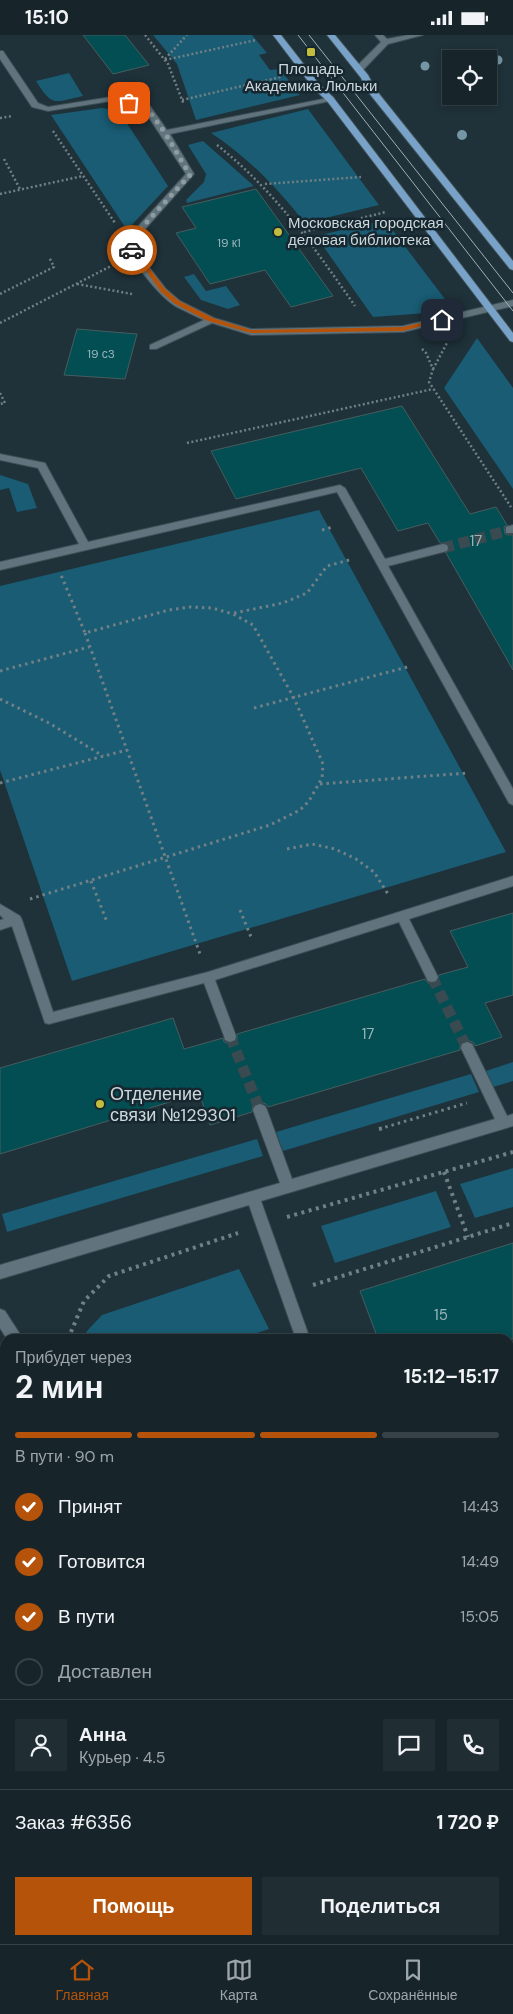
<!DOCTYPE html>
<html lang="ru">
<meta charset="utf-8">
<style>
:root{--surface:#17252b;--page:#202d33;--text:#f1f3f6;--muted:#9ea5a9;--line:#364247;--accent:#b45309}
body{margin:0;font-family:"DM Sans",sans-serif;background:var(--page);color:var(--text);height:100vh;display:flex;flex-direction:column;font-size:19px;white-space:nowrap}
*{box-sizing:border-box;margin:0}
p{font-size:16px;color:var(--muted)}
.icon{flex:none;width:28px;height:28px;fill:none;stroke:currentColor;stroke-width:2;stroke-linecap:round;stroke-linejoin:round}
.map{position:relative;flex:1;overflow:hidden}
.panel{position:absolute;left:0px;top:1299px;width:514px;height:611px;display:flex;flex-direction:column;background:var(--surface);border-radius:15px 15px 0 0;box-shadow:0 2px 8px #0003,0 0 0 1px var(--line)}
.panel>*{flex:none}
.controls{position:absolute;left:442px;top:15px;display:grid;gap:10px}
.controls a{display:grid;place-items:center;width:55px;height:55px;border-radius:0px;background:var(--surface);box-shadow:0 2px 8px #0003,0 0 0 1px var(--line);font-size:25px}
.pin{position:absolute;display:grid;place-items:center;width:42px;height:42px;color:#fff;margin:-21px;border-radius:10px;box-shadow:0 2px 8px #0006}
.courier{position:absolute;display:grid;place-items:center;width:50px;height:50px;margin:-25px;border:4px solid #b45309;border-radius:50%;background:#fff;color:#222;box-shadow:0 1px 6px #0007}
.overview em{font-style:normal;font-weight:700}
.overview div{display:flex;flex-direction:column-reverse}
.overview{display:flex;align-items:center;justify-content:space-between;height:85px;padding:0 15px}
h1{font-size:32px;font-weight:700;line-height:38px}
.bar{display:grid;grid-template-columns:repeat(4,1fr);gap:8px 5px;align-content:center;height:60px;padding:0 15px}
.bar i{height:6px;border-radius:4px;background:var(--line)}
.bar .selected{background:var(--accent)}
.bar p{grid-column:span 4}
.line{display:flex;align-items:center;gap:12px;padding:0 15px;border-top:1px solid var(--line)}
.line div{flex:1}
.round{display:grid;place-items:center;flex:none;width:52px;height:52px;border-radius:0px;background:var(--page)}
ol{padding:0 15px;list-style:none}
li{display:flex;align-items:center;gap:15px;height:55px}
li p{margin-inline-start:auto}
li .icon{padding:5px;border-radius:50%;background:var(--accent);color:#fff;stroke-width:4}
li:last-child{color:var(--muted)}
li i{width:28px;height:28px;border:2px solid var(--line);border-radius:50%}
.button{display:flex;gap:10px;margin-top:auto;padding:10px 15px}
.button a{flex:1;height:58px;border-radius:0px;background:var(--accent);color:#fff;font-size:20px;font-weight:700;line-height:58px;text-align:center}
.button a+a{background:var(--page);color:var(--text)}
.status{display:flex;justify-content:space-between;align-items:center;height:35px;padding:0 25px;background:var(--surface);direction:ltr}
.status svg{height:14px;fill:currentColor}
.tabs{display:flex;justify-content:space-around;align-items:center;height:70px;border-top:1px solid var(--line);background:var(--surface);font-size:14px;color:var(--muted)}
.tabs a{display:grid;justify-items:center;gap:2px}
.tabs .selected{color:var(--accent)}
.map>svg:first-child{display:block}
.green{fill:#195c73}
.forest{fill:#005f7a}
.building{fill:#024e53;stroke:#475d5f}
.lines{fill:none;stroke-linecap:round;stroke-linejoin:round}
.minor-tunnel{stroke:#394a51;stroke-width:11;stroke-dasharray:11 5.5;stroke-linecap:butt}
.minor-casing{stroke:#3f4e55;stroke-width:2}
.major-casing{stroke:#3f4e55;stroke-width:2}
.path-far2{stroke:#718086;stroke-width:2.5;stroke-dasharray:2 2.5;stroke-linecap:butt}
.path-far1{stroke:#718086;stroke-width:3;stroke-dasharray:2.5 4;stroke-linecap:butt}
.path{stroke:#718086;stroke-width:4;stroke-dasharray:3 4.5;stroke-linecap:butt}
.minor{fill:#61747d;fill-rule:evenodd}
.major{fill:#79a2c8;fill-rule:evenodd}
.tram{stroke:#a2afb4;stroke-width:1}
.tree{fill:#7596a5}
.route{fill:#b45309}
.done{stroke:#8f9da3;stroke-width:5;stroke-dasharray:0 9}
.poi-dot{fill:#c3bd3e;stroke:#16272f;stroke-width:2}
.labels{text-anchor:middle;stroke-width:5;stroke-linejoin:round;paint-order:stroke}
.far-number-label{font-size:12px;fill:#9ab5ba}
.far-poi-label{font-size:15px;fill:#ccd7dc;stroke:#16272f}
.number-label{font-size:15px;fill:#9ab5ba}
.poi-label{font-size:18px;fill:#ccd7dc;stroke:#16272f;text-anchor:start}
</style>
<div class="status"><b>15:10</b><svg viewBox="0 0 49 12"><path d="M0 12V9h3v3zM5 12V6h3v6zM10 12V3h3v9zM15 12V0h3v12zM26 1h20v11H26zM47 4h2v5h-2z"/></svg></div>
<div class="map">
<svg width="513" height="1909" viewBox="0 0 513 1909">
<rect width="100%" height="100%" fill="#1f3139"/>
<g class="green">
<polygon points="153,0 252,0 267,18 259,20 270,35 280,34 300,60 196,85 177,29"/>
<path d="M69,38L83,61C54,67 53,73 36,46Z"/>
<polygon points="102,73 119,76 168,151 127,195 51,80"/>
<path d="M308,74L379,170L305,188C276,152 250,124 211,98Z"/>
<polygon points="203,106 254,151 187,168 186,165 204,147 206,139 188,110"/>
<polygon points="385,185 454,276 373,282 316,201"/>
<polygon points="194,239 206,256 226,251 240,270 228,274 201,265 184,242"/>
<polygon points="477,303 513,353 513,454 444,353"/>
<polygon points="0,440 28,449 37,473 17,477 9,453 0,455"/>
<polygon points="319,475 506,817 72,946 0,735 0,551"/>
<polygon points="513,1027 513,1046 493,1052 486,1036"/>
<polygon points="471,1039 479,1057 283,1116 276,1097"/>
<polygon points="257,1104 263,1121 7,1197 2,1179"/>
<polygon points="513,1133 513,1172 475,1183 460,1149"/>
<polygon points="436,1156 451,1192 335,1228 321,1191"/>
<polygon points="239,1234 269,1294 239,1304 84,1304 87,1296 102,1280"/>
<polygon points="509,1624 513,1624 513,1686 509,1688"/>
<polygon points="509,1879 513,1885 513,1909 480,1909 477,1905 509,1905"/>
</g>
<polygon class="forest" points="513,1468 513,1555 509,1543 509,1469"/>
<g class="building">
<polygon points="83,0 125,0 149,30 113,39"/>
<polygon points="256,154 333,261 291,272 265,235 210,249 176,198 196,193 182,172"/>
<polygon points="77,294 137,299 125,344 64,340"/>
<polygon points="402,371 470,479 496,472 507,490 504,492 505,499 513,500 513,635 446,518 450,514 449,509 440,508 428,488 398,496 361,433 236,464 211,416"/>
<polygon points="513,878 513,960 485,968 502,1002 475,1011 473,1007 466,1005 460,1009 460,1015 268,1072 266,1069 259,1067 253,1070 252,1077 210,1090 199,1058 0,1119 0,1033 173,983 184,1014 223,1003 224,1007 231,1009 237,1005 237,999 425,944 428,948 436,948 439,940 468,932 450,896"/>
<polygon points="513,1208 513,1304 378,1304 360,1256"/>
</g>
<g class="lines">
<g class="minor-tunnel">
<polyline points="443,513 510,495"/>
<polyline points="432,942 467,1013"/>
<polyline points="230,1001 260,1075"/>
</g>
<defs>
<g id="minor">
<polygon points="375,0 383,0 387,4 408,0 423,0 388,9 362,36 356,36 356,32 381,7"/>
<path d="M0,16H3L38,68L48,72L111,62L150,71L167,95L333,62L334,64L330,66L170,99L194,139L138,202L134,210L138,218L166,254L180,266L214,283L251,294L403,291L513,265V271L403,297L251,300L212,288L156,314H150V310L204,285C194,280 184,276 175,271C158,260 134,229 126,210L131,199L186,139L144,75L111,66L48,76L32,72L0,24Z"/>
<polygon points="0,419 45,428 88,507 340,450 345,453 385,524 443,509 447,510 448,513 447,516 388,531 513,754 513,770 509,768 337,457 0,535 0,527 79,509 38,433 0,425"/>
<polygon points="513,490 513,498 506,498 506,492"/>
<polygon points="513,841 513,851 409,884 438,942 436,946 432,947 428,946 399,887 215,945 236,1001 235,1005 230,1007 225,1005 224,1001 204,948 49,989 45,988 12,891 0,895 0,885 4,884 0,880 0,869 20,881 22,885 53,977 208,937"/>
<polygon points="467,1007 472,1009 507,1081 513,1079 513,1091 261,1166 310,1304 296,1304 249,1170 0,1244 0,1230 280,1148 253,1075 255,1071 260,1069 265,1071 267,1075 292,1144 495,1084 461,1013 462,1009"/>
<polygon points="0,1274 5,1276 23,1304 7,1304 0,1293"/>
<polygon points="513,1442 513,1458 509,1460 509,1444"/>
<polygon points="5,1556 5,1572 0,1574 0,1558"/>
<rect x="509" y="1594" width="4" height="16"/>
<polygon points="509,1744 513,1745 513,1763 509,1762"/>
<polygon points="431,1905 450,1905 452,1909 433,1909"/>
</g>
<g id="major">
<polygon points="273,0 281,0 320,50 333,62 513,298 513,307 510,306 327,66 314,54"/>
<polygon points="327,0 335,0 368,40 376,55 513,226 513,235 510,234 369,58 361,43"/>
</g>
</defs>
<use href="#minor" class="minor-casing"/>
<use href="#major" class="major-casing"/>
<g class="path-far2">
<polyline points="145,0 168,29 184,70"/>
<polyline points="165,24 187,0"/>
<polyline points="165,25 256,5"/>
<polyline points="182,65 281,42"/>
<polyline points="0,83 13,81"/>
<polyline points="53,96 115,188"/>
<path d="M217,110C274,155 314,212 355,271"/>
<polyline points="4,124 20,154"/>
<polyline points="265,149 361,142"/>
<polyline points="0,159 83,141"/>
<polyline points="304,197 386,177"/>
<polyline points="77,249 132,259"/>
<polyline points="0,259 54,232 49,222"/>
<polyline points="0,288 113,230"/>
<polyline points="422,314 426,318 433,334 429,347 511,472"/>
<polyline points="433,334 447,308"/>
<polyline points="0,358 5,368 0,369"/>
<polyline points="187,408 433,354"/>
</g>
<g class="path-far1">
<polyline points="322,495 333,492"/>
<polyline points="234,578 283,568 307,558 327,531 353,524"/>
<polyline points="85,598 200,919"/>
<polyline points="0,636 89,612"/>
<polyline points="0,664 49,688 103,721"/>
<polyline points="254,673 411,631"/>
<polyline points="0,748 127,715"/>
<polyline points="320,749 468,738"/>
<polyline points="287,814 312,809 335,814 356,824 374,837 388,859"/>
<polyline points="91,846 107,887"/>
<polyline points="30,864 270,790 300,775 309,766 322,743 323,729 294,663 253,590 233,579 212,573 190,572 169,575 85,598 61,540"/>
<polyline points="240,875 251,902"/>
<polyline points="379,1094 467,1068"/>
</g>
<g class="path">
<polyline points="379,1094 384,1093"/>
<polyline points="444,1137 468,1202"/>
<polyline points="287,1182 513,1117"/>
<polyline points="313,1250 513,1188"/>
<polyline points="68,1304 84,1266 109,1241 238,1198"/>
</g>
<use href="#minor" class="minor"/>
<use href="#major" class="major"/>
<g class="tram">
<polyline points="298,0 513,276"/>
<polyline points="309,0 513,258"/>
</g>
</g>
<g class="tree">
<circle cx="498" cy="25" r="4.5"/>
<circle cx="425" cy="31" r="4.5"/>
<circle cx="462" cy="100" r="5"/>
</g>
<polygon class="route" points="130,213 134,213 165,254 179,266 213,283 251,295 403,292 442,283 445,285 403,296 251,298 208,286 175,269 161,257"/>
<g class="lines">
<polyline class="done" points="129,68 147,73 165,98 190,140 134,201 130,210 132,215"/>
</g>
<g class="poi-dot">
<rect x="306" y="12" width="10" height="10" rx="2.5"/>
<circle cx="278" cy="197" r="5"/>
<circle cx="100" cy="1069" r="5"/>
</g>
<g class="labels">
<g class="far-number-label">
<text x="229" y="212">19 к1</text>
<text x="101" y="323">19 с3</text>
</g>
<g class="far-poi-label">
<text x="311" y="39">Площадь<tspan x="311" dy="17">Академика Люльки</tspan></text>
<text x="288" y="193" text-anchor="start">Московская городская<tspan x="288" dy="17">деловая библиотека</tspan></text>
</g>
<g class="number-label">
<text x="476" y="511">17</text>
<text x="368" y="1004">17</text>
<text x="441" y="1285">15</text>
</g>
<g class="poi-label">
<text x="110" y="1065">Отделение<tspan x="110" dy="21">связи №129301</tspan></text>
</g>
</g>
</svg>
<div class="controls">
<a><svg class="icon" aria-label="locate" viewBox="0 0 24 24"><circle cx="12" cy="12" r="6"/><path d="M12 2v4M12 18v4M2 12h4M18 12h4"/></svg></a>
</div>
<div class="pin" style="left:129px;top:68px;background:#ea580c"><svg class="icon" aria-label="bag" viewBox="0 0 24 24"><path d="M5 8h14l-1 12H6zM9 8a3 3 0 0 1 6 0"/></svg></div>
<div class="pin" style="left:442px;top:285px;background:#1f2937"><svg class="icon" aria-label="home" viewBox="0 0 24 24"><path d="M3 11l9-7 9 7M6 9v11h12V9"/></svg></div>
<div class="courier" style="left:132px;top:215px"><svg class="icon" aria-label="car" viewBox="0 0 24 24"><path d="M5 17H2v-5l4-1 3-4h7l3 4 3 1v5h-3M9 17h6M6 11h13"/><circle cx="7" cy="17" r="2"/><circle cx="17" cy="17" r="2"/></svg></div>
<section class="panel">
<div class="overview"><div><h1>2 мин</h1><p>Прибудет через</p></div><em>15:12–15:17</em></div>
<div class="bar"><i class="selected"></i><i class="selected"></i><i class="selected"></i><i></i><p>В пути · 90 m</p></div>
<ol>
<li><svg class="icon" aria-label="check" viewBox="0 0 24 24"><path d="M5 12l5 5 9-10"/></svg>Принят<p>14:43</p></li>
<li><svg class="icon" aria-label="check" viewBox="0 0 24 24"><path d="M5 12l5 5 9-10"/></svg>Готовится<p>14:49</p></li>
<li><svg class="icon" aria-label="check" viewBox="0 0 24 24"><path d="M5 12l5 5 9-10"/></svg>В пути<p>15:05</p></li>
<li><i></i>Доставлен</li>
</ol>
<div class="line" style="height:90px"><a class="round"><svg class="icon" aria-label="person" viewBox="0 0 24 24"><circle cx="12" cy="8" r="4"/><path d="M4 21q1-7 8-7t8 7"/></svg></a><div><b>Анна</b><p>Курьер · 4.5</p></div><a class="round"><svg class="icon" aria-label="chat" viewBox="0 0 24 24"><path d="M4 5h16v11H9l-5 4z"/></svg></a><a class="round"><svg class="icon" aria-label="phone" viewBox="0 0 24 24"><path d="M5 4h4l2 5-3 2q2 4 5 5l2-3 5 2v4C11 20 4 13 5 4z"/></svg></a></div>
<div class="line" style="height:65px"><div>Заказ #6356</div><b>1 720 ₽</b></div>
<div class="button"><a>Помощь</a><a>Поделиться</a></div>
</section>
</div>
<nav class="tabs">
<a class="selected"><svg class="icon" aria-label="home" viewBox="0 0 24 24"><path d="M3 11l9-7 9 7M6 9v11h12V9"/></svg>Главная</a>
<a><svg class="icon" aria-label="map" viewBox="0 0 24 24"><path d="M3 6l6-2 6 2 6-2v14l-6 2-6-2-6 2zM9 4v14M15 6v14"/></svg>Карта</a>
<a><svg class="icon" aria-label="saved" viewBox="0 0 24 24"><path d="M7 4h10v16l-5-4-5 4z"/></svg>Сохранённые</a>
</nav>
